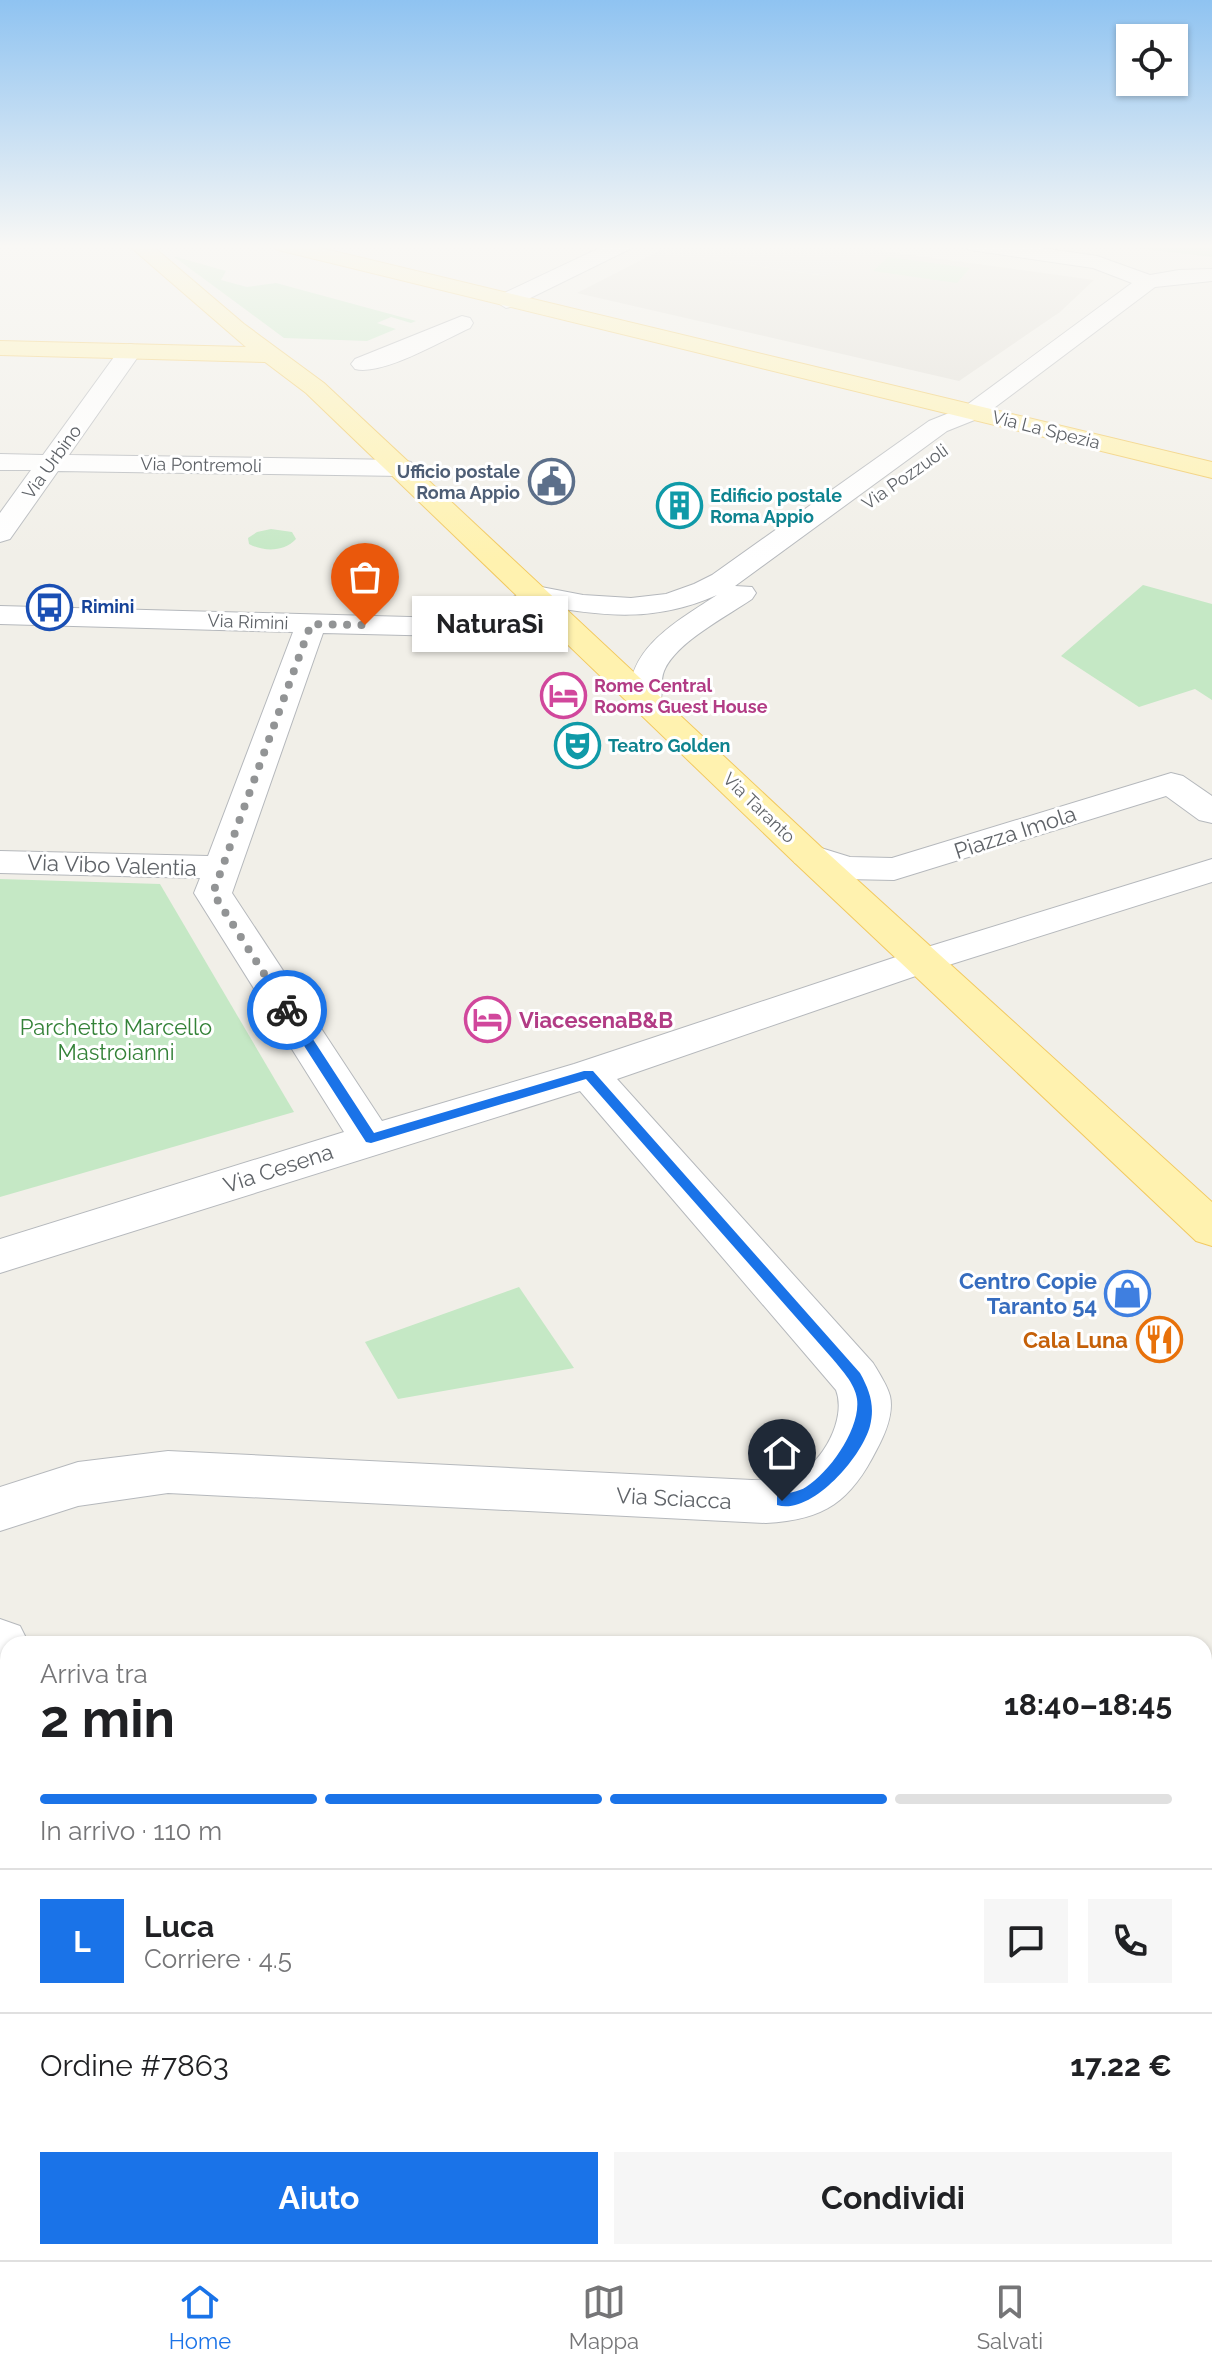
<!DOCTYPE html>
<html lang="it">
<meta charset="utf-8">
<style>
:root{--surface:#fff;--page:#f6f6f6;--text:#202124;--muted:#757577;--line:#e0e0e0;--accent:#1a73e8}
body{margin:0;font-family:Raleway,sans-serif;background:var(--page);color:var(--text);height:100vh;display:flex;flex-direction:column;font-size:30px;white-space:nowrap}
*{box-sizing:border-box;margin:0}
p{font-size:26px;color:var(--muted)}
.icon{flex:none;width:44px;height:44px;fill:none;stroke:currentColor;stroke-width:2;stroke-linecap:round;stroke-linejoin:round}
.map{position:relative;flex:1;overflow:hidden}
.side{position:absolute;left:0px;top:1636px;width:1212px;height:624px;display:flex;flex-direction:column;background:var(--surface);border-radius:24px 24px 0 0;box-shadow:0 2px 6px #0004}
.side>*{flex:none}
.controls{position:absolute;left:1116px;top:24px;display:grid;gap:16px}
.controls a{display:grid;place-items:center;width:72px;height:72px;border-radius:0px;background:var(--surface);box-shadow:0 2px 6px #0004;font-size:40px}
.pin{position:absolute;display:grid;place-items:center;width:68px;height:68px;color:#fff;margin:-82px -34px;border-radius:50% 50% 50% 0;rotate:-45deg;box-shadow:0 0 8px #0007}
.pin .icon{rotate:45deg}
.courier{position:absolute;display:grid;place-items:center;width:80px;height:80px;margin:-40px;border:6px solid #1a73e8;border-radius:50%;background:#fff;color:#222;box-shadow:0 2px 10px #0007}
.bubble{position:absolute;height:56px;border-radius:0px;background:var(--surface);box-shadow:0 2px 6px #0004;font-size:26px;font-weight:700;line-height:56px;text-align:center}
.head em{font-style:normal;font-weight:700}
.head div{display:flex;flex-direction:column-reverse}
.head{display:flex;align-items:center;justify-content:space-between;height:136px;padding:0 40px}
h1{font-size:52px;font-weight:700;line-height:60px}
.bar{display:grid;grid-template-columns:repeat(4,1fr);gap:12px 8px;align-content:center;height:96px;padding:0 40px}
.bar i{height:10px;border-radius:6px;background:var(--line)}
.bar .selected{background:var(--accent)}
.bar p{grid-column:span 4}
.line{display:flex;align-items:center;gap:20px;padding:0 40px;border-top:2px solid var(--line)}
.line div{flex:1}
.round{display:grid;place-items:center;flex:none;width:84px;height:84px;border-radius:0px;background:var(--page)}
.action{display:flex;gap:16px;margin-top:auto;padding:16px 40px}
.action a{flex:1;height:92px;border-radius:0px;background:var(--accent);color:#fff;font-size:32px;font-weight:700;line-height:92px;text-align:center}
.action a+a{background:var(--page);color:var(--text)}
.tabs{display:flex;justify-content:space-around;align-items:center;height:112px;border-top:2px solid var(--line);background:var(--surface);font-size:22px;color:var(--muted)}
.tabs a{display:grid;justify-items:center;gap:4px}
.tabs .selected{color:var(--accent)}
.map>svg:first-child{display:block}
.industrial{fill:#e0deda}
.education{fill:#e1ded6}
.green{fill:#c5e8c5}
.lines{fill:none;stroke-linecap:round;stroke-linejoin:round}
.minor-casing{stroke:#b5b8bc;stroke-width:2}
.major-casing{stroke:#f2c960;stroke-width:2}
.minor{fill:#fff;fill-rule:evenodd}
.major{fill:#fff2af;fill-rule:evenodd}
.route{fill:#1a73e8}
.done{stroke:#929495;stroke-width:8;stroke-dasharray:0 14.4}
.labels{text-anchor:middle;stroke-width:6;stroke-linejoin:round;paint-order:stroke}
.far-street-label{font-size:18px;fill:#5f6368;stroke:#fff}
.far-service-label{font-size:18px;font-weight:bold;fill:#4e5e75;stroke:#fff;text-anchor:end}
.far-culture-label{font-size:18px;font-weight:bold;fill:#0d838f;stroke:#fff;text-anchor:start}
.far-transit-label{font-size:18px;font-weight:bold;fill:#164399;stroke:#fff;text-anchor:start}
.far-hotel-label{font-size:18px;font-weight:bold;fill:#b23c85;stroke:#fff;text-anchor:start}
.street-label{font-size:22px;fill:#5f6368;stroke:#fff}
.hotel-label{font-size:22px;font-weight:bold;fill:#b23c85;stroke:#fff;text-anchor:start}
.park-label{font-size:22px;fill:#348238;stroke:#fff}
.shop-label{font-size:22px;font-weight:bold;fill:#366cbe;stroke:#fff;text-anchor:end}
.food-label{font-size:22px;font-weight:bold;fill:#c56008;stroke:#fff;text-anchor:end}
</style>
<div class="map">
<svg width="1212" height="2260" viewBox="0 0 1212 2260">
<rect width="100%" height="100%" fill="#f1efe8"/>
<polygon class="industrial" points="674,244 835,244 860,248 827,276 657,252"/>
<polygon class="education" points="860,248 1094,280 1060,312 959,381 577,293 657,252 826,276"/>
<g class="green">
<polygon points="1212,244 1212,257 1110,245 1107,249 1074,245"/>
<polygon points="173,256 226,271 221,280 247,287 276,283 416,321 411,323 391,317 377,323 396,329 367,341 284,338"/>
<polygon points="888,257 970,268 957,283 873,271"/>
<path d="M271,529L292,532L296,539C284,552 264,552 249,544L248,538L257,532Z"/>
<polygon points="1143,585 1212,604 1212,700 1195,689 1139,707 1061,656"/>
<polygon points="0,879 160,884 294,1112 0,1197"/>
<polygon points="519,1287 574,1368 398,1399 365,1342"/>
</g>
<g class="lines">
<defs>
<g id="minor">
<polygon points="608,244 635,244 632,248 514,306 506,308 495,301 498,296"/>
<path d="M960,244H1015L1097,256L1150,275L1179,270L1212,269V281L1155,287L982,417L947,431L735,586L752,587L756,593L752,599C726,617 676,642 664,671C659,683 665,696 658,707L646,710L634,707L630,700C626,648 679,620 717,595C656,622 605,617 541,605L505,625L446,636L323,633L232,893L382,1121L574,1064L908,953L1212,859V882L936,969L617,1079L873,1363C879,1373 887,1385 890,1396C894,1414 885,1434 877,1449C851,1501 825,1520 766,1523L168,1493L78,1506L0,1531V1487L78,1462L168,1451L752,1480C766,1479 783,1481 796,1475C823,1463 847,1418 836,1390L580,1091L0,1273V1239L344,1132L194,893L200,878L0,873V851L208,856L293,632L0,624V606L446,618L485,611L536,586L583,595L631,598L666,594L694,584L712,575L929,421L964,407L1132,283L1093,268L970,250Z"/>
<path d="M462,316L470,318L473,323L470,328C443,340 383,376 355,369L351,364L355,359Z"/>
<polygon points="130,344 138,346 142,351 69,455 402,460 411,462 415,468 411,474 402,476 58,471 10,539 0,542 0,513 31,470 0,470 0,454 43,455 122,346"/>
<polygon points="1171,773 1183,776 1212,796 1212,823 1199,820 1166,796 894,880 846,879 795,863 790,855 795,847 808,844 850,857 892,858"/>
<polygon points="0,1619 20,1626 29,1644 8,1644 8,1696 0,1693"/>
<polygon points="138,2252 212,2252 214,2260 140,2260"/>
</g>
<g id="major">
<polygon points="127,244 150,244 244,324 324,383 821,847 1212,1202 1212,1246 1196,1241 795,863 306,393 265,362 0,355 0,341 246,347"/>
<polygon points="268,244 304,244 1212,462 1212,478 278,250"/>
<polygon points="1212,1693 1212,1749 1204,1752 1204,1696"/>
<polygon points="302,2252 386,2252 382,2260 299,2260"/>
</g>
</defs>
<use href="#minor" class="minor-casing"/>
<use href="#major" class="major-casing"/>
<use href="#minor" class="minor"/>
<use href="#major" class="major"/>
</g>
<linearGradient id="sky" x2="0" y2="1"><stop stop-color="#8fc3f1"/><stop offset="0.44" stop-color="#f9f8f5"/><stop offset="1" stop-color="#f9f8f5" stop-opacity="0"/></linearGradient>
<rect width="1212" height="560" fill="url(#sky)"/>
<path class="route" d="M283,1007H292L374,1133L584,1071H593L860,1373C870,1391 875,1406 870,1426C862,1457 811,1516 777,1505V1496C786,1493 799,1492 806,1487C830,1472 861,1428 857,1399C855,1383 840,1368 831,1357L586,1079L371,1143L366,1142L281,1010Z"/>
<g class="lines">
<polyline class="done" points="287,1010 213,893 311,624 365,625"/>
</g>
<defs>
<symbol id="civic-ring" viewBox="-11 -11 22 22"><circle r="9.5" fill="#fff" stroke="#5c6f8a" stroke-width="1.5"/><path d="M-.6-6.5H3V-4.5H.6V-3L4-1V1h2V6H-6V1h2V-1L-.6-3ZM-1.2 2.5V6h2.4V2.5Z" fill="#5c6f8a"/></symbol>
<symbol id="building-ring" viewBox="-11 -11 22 22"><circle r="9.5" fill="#fff" stroke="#0f9aa8" stroke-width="1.5"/><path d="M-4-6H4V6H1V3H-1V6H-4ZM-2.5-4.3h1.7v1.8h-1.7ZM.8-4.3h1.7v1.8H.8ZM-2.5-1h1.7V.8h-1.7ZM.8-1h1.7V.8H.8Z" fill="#0f9aa8"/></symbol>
<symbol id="bus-ring" viewBox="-11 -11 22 22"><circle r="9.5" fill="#fff" stroke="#1a4fb4" stroke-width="1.5"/><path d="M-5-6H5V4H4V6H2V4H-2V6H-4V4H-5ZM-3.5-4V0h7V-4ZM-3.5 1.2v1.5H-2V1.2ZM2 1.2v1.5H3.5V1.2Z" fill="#1a4fb4"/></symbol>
<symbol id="hotel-ring" viewBox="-11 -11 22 22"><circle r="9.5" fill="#fff" stroke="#d1479c" stroke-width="1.5"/><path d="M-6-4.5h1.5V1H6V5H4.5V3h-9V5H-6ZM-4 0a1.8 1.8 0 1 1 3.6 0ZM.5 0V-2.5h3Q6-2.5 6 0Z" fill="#d1479c"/></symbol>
<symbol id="theatre-ring" viewBox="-11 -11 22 22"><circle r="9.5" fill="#fff" stroke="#0f9aa8" stroke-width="1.5"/><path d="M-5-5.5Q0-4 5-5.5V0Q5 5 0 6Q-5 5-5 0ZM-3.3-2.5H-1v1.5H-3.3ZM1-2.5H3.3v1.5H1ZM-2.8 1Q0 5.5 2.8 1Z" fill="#0f9aa8"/></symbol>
<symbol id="shop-ring" viewBox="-11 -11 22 22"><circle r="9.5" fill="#fff" stroke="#3f7fe0" stroke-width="1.5"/><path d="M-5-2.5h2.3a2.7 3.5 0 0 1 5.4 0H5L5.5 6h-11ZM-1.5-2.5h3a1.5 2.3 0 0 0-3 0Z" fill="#3f7fe0"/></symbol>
<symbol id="restaurant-ring" viewBox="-11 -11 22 22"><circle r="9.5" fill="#fff" stroke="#e8710a" stroke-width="1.5"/><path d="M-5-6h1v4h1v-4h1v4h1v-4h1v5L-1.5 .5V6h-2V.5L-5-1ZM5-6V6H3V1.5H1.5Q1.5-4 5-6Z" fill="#e8710a"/></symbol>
</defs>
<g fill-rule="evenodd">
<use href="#civic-ring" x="526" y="456" width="51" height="51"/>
<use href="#building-ring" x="654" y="480" width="51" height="51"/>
<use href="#bus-ring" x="24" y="582" width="51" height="51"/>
<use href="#hotel-ring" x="538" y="670" width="51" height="51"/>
<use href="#theatre-ring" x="552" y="720" width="51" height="51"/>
<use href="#hotel-ring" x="462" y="994" width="51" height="51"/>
<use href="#shop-ring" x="1102" y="1268" width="51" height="51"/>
<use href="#restaurant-ring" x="1134" y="1314" width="51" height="51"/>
</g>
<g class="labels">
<g class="far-street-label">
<text transform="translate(1046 430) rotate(14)" y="6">Via La Spezia</text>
<text transform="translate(52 462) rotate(-54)" y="6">Via Urbino</text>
<text transform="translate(201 465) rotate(1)" y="6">Via Pontremoli</text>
<text transform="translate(905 477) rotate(-35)" y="6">Via Pozzuoli</text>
<text transform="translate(248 622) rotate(2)" y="6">Via Rimini</text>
<text transform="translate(759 808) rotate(44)" y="6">Via Taranto</text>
</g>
<g class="far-service-label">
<text x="520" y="478">Ufficio postale<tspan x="520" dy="21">Roma Appio</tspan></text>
</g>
<g class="far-culture-label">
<text x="710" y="502">Edificio postale<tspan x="710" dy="21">Roma Appio</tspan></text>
<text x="608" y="752">Teatro Golden</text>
</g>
<g class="far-transit-label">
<text x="81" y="613">Rimini</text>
</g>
<g class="far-hotel-label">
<text x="594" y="692">Rome Central<tspan x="594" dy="21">Rooms Guest House</tspan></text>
</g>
<g class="street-label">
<text transform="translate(1015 832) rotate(-18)" y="8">Piazza Imola</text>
<text transform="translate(112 865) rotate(2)" y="8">Via Vibo Valentia</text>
<text transform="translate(278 1168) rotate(-18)" y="8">Via Cesena</text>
<text transform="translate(674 1498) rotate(3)" y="8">Via Sciacca</text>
</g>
<g class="hotel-label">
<text x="519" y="1028">ViacesenaB&amp;B</text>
</g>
<g class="park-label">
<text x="116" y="1035">Parchetto Marcello<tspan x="116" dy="25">Mastroianni</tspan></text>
</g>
<g class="shop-label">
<text x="1097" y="1289">Centro Copie<tspan x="1097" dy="25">Taranto 54</tspan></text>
</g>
<g class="food-label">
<text x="1128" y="1348">Cala Luna</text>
</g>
</g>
</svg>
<div class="controls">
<a><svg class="icon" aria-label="locate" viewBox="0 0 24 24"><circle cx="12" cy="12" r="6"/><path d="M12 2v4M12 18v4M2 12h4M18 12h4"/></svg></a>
</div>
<div class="pin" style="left:365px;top:625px;background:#ea580c"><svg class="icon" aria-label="bag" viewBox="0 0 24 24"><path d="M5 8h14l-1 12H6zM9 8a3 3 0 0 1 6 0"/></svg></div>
<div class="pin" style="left:782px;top:1501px;background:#1f2937"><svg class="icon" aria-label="home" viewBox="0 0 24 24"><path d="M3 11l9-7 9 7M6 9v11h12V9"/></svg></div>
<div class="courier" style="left:287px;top:1010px"><svg class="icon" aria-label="bike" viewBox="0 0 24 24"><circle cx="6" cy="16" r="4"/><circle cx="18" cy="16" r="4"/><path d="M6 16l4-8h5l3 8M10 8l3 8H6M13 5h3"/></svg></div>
<div class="bubble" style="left:412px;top:596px;width:156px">NaturaSì</div>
<section class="side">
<div class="head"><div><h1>2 min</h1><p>Arriva tra</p></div><em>18:40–18:45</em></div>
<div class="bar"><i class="selected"></i><i class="selected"></i><i class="selected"></i><i></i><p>In arrivo · 110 m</p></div>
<div class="line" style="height:144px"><b class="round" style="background:var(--accent);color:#fff">L</b><div><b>Luca</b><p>Corriere · 4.5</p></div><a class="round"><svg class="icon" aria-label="chat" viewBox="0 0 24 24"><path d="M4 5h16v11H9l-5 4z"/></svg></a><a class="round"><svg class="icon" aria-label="phone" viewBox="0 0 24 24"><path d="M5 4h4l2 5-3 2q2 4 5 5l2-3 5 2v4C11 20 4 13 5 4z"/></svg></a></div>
<div class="line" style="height:104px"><div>Ordine #7863</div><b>17.22 €</b></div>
<div class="action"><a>Aiuto</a><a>Condividi</a></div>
</section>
</div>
<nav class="tabs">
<a class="selected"><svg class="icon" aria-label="home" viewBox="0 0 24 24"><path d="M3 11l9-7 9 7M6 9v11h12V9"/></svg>Home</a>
<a><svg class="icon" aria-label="map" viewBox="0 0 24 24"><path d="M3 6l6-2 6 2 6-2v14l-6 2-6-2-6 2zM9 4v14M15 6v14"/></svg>Mappa</a>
<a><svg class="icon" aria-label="saved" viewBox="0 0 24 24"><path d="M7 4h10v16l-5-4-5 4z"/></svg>Salvati</a>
</nav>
